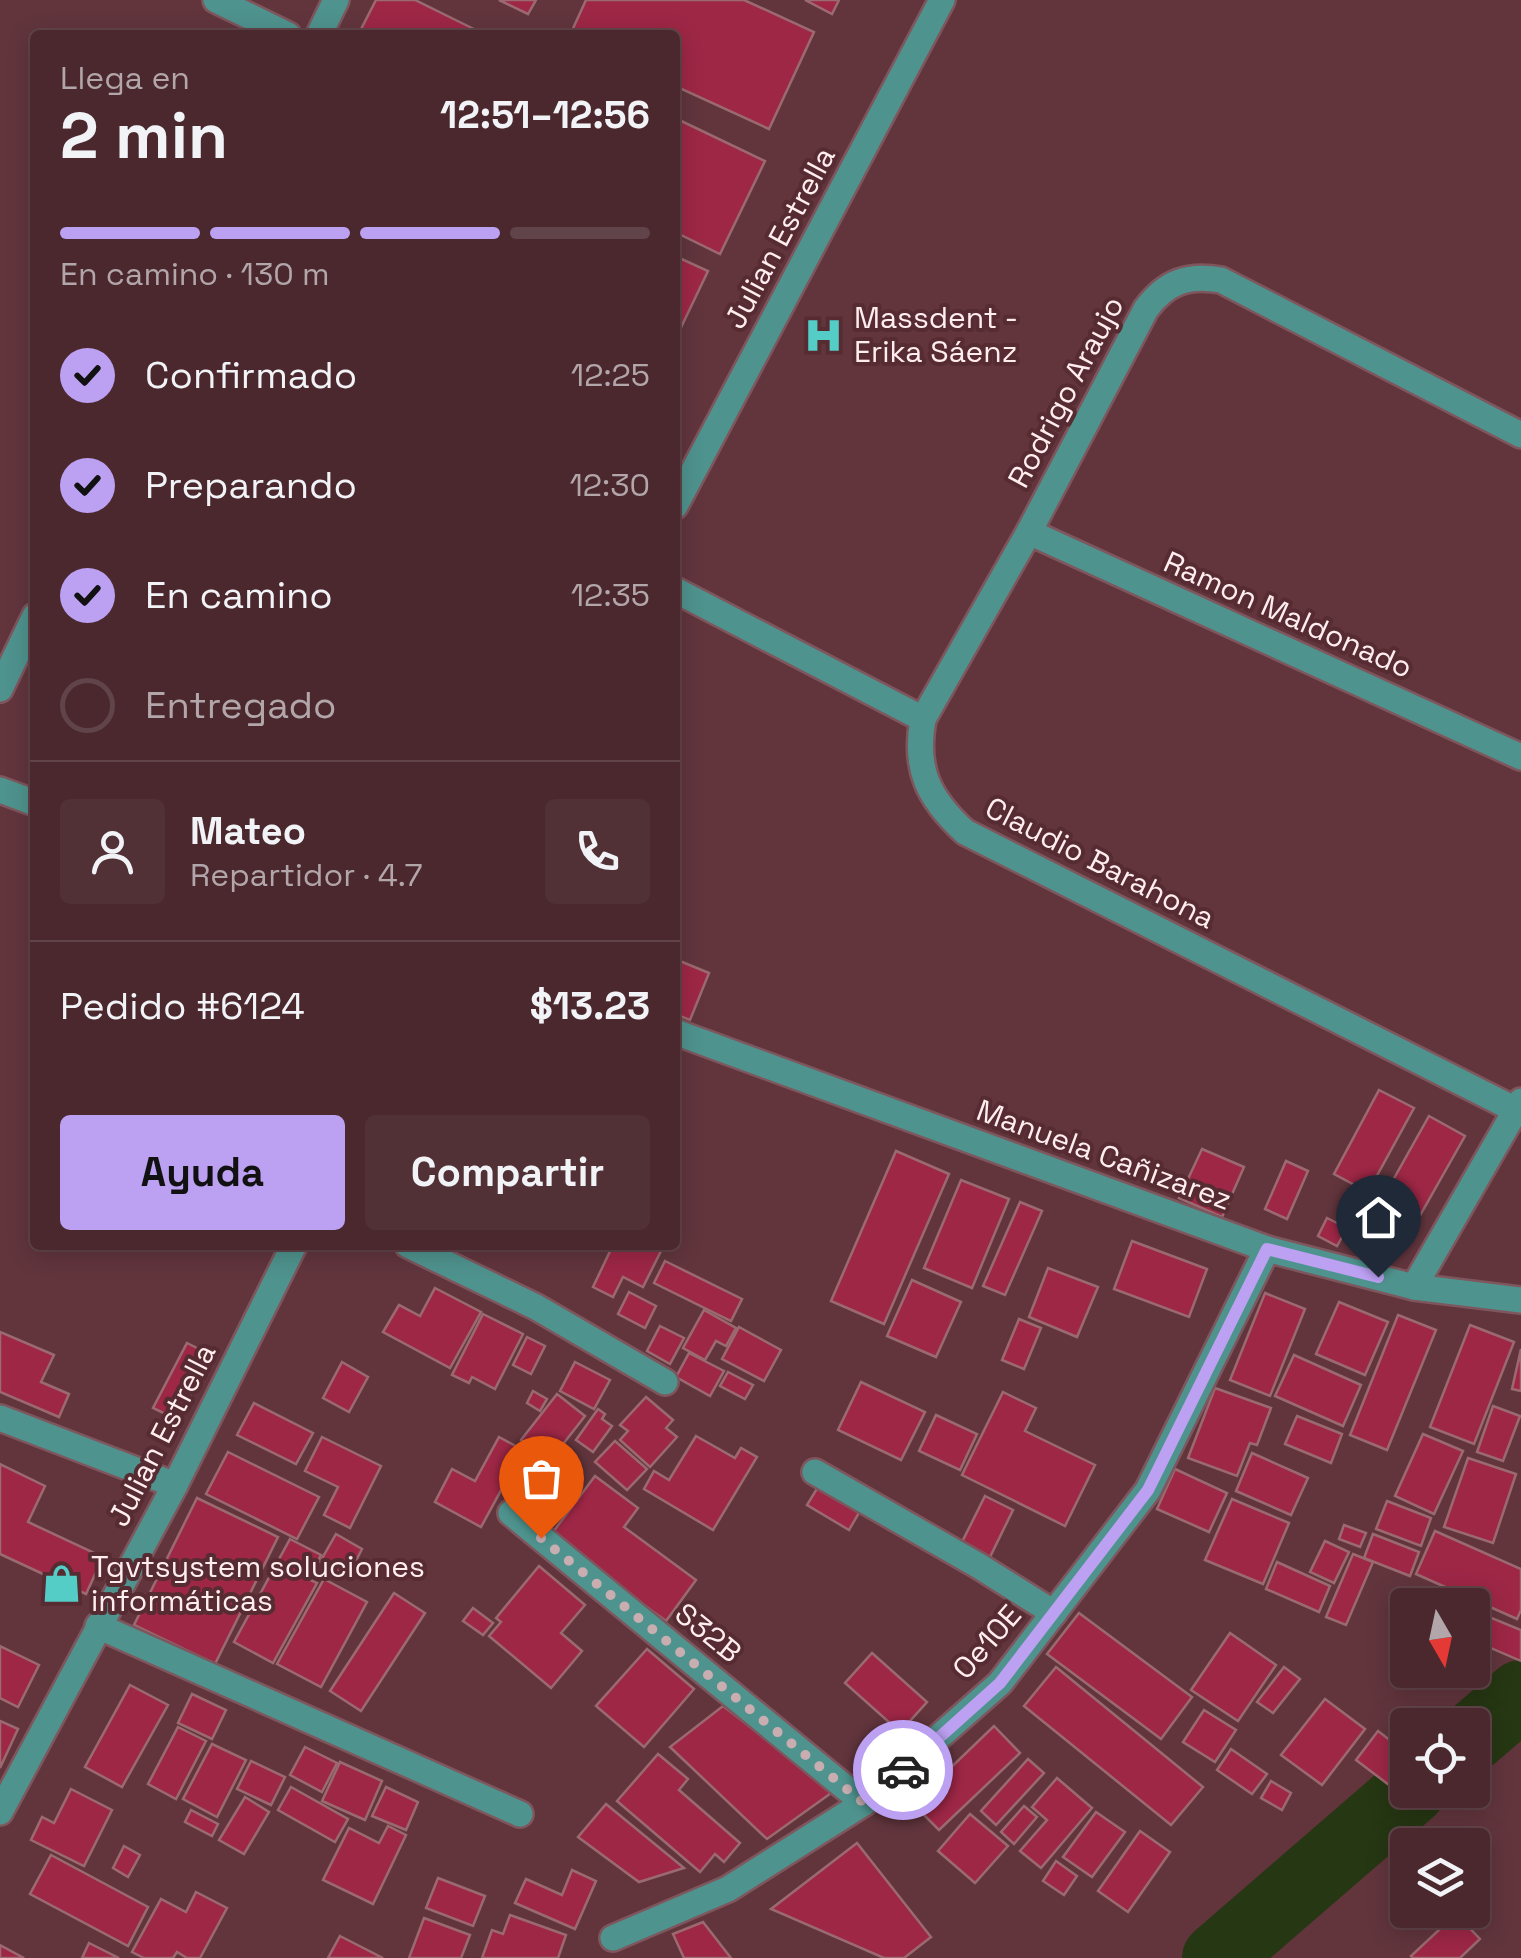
<!DOCTYPE html>
<html lang="es">
<meta charset="utf-8">
<style>
:root{--surface:#4a282e;--page:#513036;--text:#f1f3f6;--muted:#b2a6aa;--line:#61444a;--accent:#bca0f2}
body{margin:0;font-family:"Space Grotesk",sans-serif;background:var(--page);color:var(--text);height:100vh;display:flex;flex-direction:column;font-size:38px;white-space:nowrap}
*{box-sizing:border-box;margin:0}
p{font-size:32px;color:var(--muted)}
.icon{flex:none;width:55px;height:55px;fill:none;stroke:currentColor;stroke-width:2;stroke-linecap:round;stroke-linejoin:round}
.map{position:relative;flex:1;overflow:hidden}
.drawer{position:absolute;left:30px;top:30px;width:650px;height:1220px;display:flex;flex-direction:column;background:var(--surface);border-radius:10px;box-shadow:0 5px 25px #0003,0 0 0 2px var(--line)}
.drawer>*{flex:none}
.needle{width:65px;rotate:171deg}
.controls{position:absolute;left:1390px;top:1588px;display:grid;gap:20px}
.controls a{display:grid;place-items:center;width:100px;height:100px;border-radius:10px;background:var(--surface);box-shadow:0 5px 25px #0003,0 0 0 2px var(--line);font-size:50px}
.pin{position:absolute;display:grid;place-items:center;width:85px;height:85px;color:#fff;margin:-102px -42px;border-radius:50% 50% 50% 0;rotate:-45deg;box-shadow:0 0 10px #0007}
.pin .icon{rotate:45deg}
.courier{position:absolute;display:grid;place-items:center;width:100px;height:100px;margin:-50px;border:8px solid #bca0f2;border-radius:50%;background:#fff;color:#222;box-shadow:0 2px 12px #0007}
.headline em{font-style:normal;font-weight:600}
.headline div{display:flex;flex-direction:column-reverse}
.headline{display:flex;align-items:center;justify-content:space-between;height:170px;padding:0 30px}
h1{font-size:65px;font-weight:600;line-height:75px}
.bar{display:grid;grid-template-columns:repeat(4,1fr);gap:15px 10px;align-content:center;height:120px;padding:0 30px}
.bar i{height:12px;border-radius:8px;background:var(--line)}
.bar .active{background:var(--accent)}
.bar p{grid-column:span 4}
.line{display:flex;align-items:center;gap:25px;padding:0 30px;border-top:2px solid var(--line)}
.line div{flex:1}
.round{display:grid;place-items:center;flex:none;width:105px;height:105px;border-radius:10px;background:var(--page)}
ol{padding:0 30px;list-style:none}
li{display:flex;align-items:center;gap:30px;height:110px}
li p{margin-inline-start:auto}
li .icon{padding:10px;border-radius:50%;background:var(--accent);color:#111;stroke-width:4}
li:last-child{color:var(--muted)}
li i{width:55px;height:55px;border:5px solid var(--line);border-radius:50%}
.button{display:flex;gap:20px;margin-top:auto;padding:20px 30px}
.button a{flex:1;height:115px;border-radius:10px;background:var(--accent);color:#111;font-size:40px;font-weight:600;line-height:115px;text-align:center}
.button a+a{background:var(--page);color:var(--text)}
.map>svg:first-child{display:block}
.lines{fill:none;stroke-linecap:round;stroke-linejoin:round}
.river{stroke:#263713;stroke-width:70}
.building{fill:#9e2746;stroke:#9b6a70;stroke-width:2.5}
.minor-casing{stroke:#7e565d;stroke-width:30}
.minor{stroke:#4f938e;stroke-width:25}
.done{stroke:#c8adb1;stroke-width:10;stroke-dasharray:0 18}
.route{stroke:#bca0f2;stroke-width:12}
.labels{text-anchor:middle;stroke-width:8;stroke-linejoin:round;paint-order:stroke}
.street-label{font-size:30px;fill:#ffedef;stroke:#562b32}
.poi-label{font-size:30px;fill:#ffedef;stroke:#562b32;text-anchor:start}
</style>
<div class="map">
<svg width="1521" height="1958" viewBox="0 0 1521 1958">
<rect width="100%" height="100%" fill="#62353d"/>
<g class="lines">
<g class="river">
<polyline points="1472,1737 1521,1695"/>
<polyline points="1217,1958 1411,1790"/>
</g>
</g>
<g class="building">
<polygon points="376,0 415,0 486,35 358,35"/>
<polygon points="499,0 536,0 528,14"/>
<polygon points="586,0 744,0 814,32 769,129 675,86 675,35 570,35"/>
<polygon points="805,0 839,0 832,14"/>
<polygon points="675,118 765,161 720,254 675,232"/>
<polygon points="675,256 708,271 675,340"/>
<polygon points="675,959 709,973 690,1020 675,1014"/>
<polygon points="1379,1090 1414,1108 1368,1192 1334,1174"/>
<polygon points="1429,1116 1465,1136 1418,1219 1383,1198"/>
<polygon points="1202,1149 1244,1167 1222,1217 1179,1198"/>
<polygon points="896,1151 949,1174 884,1324 831,1301"/>
<polygon points="1286,1161 1308,1171 1287,1219 1265,1209"/>
<polygon points="961,1180 1009,1199 972,1288 924,1268"/>
<polygon points="1020,1202 1042,1211 1005,1295 983,1286"/>
<polygon points="1327,1218 1347,1228 1337,1246 1318,1236"/>
<polygon points="1132,1241 1207,1269 1189,1317 1114,1289"/>
<polygon points="613,1245 664,1245 643,1287 623,1277 613,1297 593,1287"/>
<polygon points="665,1261 742,1299 731,1321 654,1283"/>
<polygon points="1048,1268 1098,1287 1077,1337 1029,1317"/>
<polygon points="912,1280 961,1302 936,1357 887,1336"/>
<polygon points="435,1288 481,1312 450,1368 383,1332 399,1305 420,1316"/>
<polygon points="629,1292 656,1306 645,1328 618,1314"/>
<polygon points="1265,1293 1305,1309 1270,1396 1230,1380"/>
<polygon points="1339,1302 1388,1322 1365,1375 1316,1354"/>
<polygon points="704,1310 736,1328 726,1346 716,1341 705,1360 683,1348"/>
<polygon points="483,1314 523,1334 495,1389 472,1377 469,1383 452,1375"/>
<polygon points="1398,1315 1436,1330 1387,1450 1350,1435"/>
<polygon points="1019,1319 1041,1328 1024,1369 1002,1360"/>
<polygon points="1470,1325 1514,1342 1474,1444 1430,1427"/>
<polygon points="660,1326 684,1338 670,1364 647,1351"/>
<polygon points="739,1327 781,1350 764,1381 722,1359"/>
<polygon points="0,1332 54,1355 41,1382 69,1394 59,1417 0,1392"/>
<polygon points="527,1337 545,1346 531,1374 513,1365"/>
<polygon points="187,1343 211,1355 178,1420 153,1408"/>
<polygon points="1521,1349 1521,1391 1512,1389"/>
<polygon points="689,1353 724,1371 710,1396 676,1377"/>
<polygon points="1294,1355 1361,1385 1343,1426 1275,1396"/>
<polygon points="342,1362 368,1377 349,1412 323,1398"/>
<polygon points="575,1362 610,1380 594,1409 560,1391"/>
<polygon points="728,1372 753,1385 745,1399 720,1386"/>
<polygon points="861,1382 925,1412 901,1460 838,1430"/>
<polygon points="1215,1388 1271,1408 1257,1445 1250,1443 1237,1476 1188,1458"/>
<polygon points="533,1391 547,1399 540,1411 527,1403"/>
<polygon points="1003,1392 1036,1408 1025,1431 1095,1465 1065,1526 962,1475"/>
<polygon points="557,1394 585,1416 549,1462 521,1440"/>
<polygon points="646,1397 673,1420 666,1428 677,1437 650,1467 620,1440 628,1431 620,1425"/>
<polygon points="254,1403 313,1433 296,1464 237,1435"/>
<polygon points="1493,1406 1520,1416 1503,1461 1477,1452"/>
<polygon points="598,1409 605,1414 602,1419 612,1426 593,1452 576,1440"/>
<polygon points="936,1415 977,1434 960,1470 919,1451"/>
<polygon points="1297,1416 1342,1434 1331,1463 1285,1444"/>
<polygon points="1423,1434 1463,1451 1434,1514 1395,1496"/>
<polygon points="696,1436 735,1458 741,1448 757,1457 713,1530 644,1489 654,1471 669,1480"/>
<polygon points="322,1437 381,1466 350,1528 324,1515 338,1487 305,1471"/>
<polygon points="499,1437 523,1450 481,1527 435,1502 452,1469 475,1481"/>
<polygon points="615,1441 647,1469 627,1490 595,1462"/>
<polygon points="228,1452 319,1497 297,1539 206,1494"/>
<polygon points="1252,1453 1308,1478 1291,1515 1236,1491"/>
<polygon points="1468,1458 1516,1474 1493,1543 1444,1527"/>
<polygon points="0,1464 45,1486 28,1522 103,1557 86,1594 0,1554"/>
<polygon points="1175,1469 1227,1493 1209,1532 1157,1509"/>
<polygon points="595,1476 638,1508 624,1527 696,1580 666,1621 550,1536"/>
<polygon points="821,1482 863,1506 849,1530 807,1505"/>
<polygon points="985,1496 1013,1510 989,1559 960,1546"/>
<polygon points="197,1498 278,1537 215,1664 134,1625"/>
<polygon points="1232,1499 1289,1523 1263,1584 1205,1560"/>
<polygon points="1387,1501 1431,1518 1421,1546 1376,1529"/>
<polygon points="1344,1525 1366,1533 1360,1547 1339,1539"/>
<polygon points="1435,1531 1521,1569 1521,1610 1517,1619 1416,1574"/>
<polygon points="336,1534 362,1549 348,1576 320,1562"/>
<polygon points="1373,1534 1419,1552 1410,1576 1364,1558"/>
<polygon points="290,1539 321,1555 308,1579 317,1583 273,1663 234,1642"/>
<polygon points="1325,1541 1349,1552 1334,1583 1310,1572"/>
<polygon points="1353,1554 1373,1562 1346,1625 1326,1617"/>
<polygon points="1277,1562 1330,1586 1319,1612 1266,1589"/>
<polygon points="539,1566 585,1605 561,1633 582,1651 551,1688 489,1636 501,1622 496,1618"/>
<polygon points="324,1579 367,1602 321,1687 277,1664"/>
<polygon points="1427,1591 1461,1605 1421,1605"/>
<polygon points="394,1593 425,1613 361,1711 330,1691"/>
<polygon points="473,1608 493,1623 483,1635 463,1621"/>
<polygon points="1472,1610 1521,1630 1521,1661 1472,1640"/>
<polygon points="1079,1613 1192,1697 1161,1739 1047,1654"/>
<polygon points="1230,1633 1276,1665 1238,1721 1191,1690"/>
<polygon points="0,1646 39,1665 18,1707 0,1698"/>
<polygon points="647,1649 694,1689 644,1747 596,1706"/>
<polygon points="872,1653 927,1702 900,1732 845,1683"/>
<polygon points="1056,1667 1203,1787 1171,1825 1024,1706"/>
<polygon points="1284,1667 1300,1679 1273,1713 1257,1702"/>
<polygon points="130,1685 168,1705 122,1787 85,1767"/>
<polygon points="192,1694 226,1710 212,1739 178,1723"/>
<polygon points="1325,1699 1365,1729 1322,1785 1281,1755"/>
<polygon points="723,1706 834,1791 767,1839 670,1747"/>
<polygon points="1204,1710 1236,1730 1215,1762 1183,1742"/>
<polygon points="0,1721 18,1729 0,1768"/>
<polygon points="994,1726 1020,1753 939,1830 913,1804"/>
<polygon points="178,1727 206,1741 176,1799 148,1784"/>
<polygon points="1378,1731 1408,1754 1408,1759 1389,1785 1356,1760"/>
<polygon points="212,1744 246,1760 217,1817 183,1799"/>
<polygon points="305,1747 337,1763 322,1792 290,1775"/>
<polygon points="1231,1749 1267,1774 1252,1794 1217,1770"/>
<polygon points="658,1754 688,1779 679,1790 740,1843 724,1862 715,1854 700,1872 617,1801"/>
<polygon points="1028,1759 1044,1773 996,1825 981,1811"/>
<polygon points="251,1761 285,1777 271,1805 237,1789"/>
<polygon points="340,1762 382,1781 365,1820 322,1801"/>
<polygon points="1057,1778 1092,1808 1041,1868 1020,1851 1047,1820 1032,1807"/>
<polygon points="1271,1781 1291,1793 1282,1810 1261,1798"/>
<polygon points="291,1787 348,1819 335,1842 278,1810"/>
<polygon points="386,1787 418,1802 406,1830 372,1816"/>
<polygon points="71,1789 112,1810 84,1866 31,1840 42,1817 54,1823"/>
<polygon points="245,1797 269,1812 244,1854 219,1840"/>
<polygon points="606,1804 684,1868 639,1882 578,1837"/>
<polygon points="1024,1806 1037,1817 1014,1844 1001,1832"/>
<polygon points="191,1810 218,1824 212,1836 185,1822"/>
<polygon points="1096,1812 1125,1832 1092,1877 1063,1857"/>
<polygon points="970,1814 1008,1846 975,1883 938,1851"/>
<polygon points="388,1826 406,1835 373,1904 323,1880 349,1828 379,1843"/>
<polygon points="1140,1831 1170,1852 1128,1912 1098,1891"/>
<polygon points="857,1843 931,1937 904,1958 884,1958 771,1909"/>
<polygon points="124,1846 140,1855 128,1877 113,1868"/>
<polygon points="51,1855 148,1907 128,1946 30,1894"/>
<polygon points="1056,1861 1077,1876 1064,1895 1043,1881"/>
<polygon points="572,1870 596,1881 575,1929 515,1903 526,1879 562,1895"/>
<polygon points="438,1878 485,1896 473,1926 426,1908"/>
<polygon points="196,1892 227,1908 200,1958 187,1958 177,1952 173,1958 144,1958 132,1952 161,1899 186,1912"/>
<polygon points="1456,1914 1480,1939 1460,1958 1413,1958 1411,1956"/>
<polygon points="510,1915 566,1935 558,1958 482,1958 492,1930 503,1934"/>
<polygon points="424,1918 470,1935 461,1958 409,1958"/>
<polygon points="703,1922 731,1958 684,1958 673,1934"/>
<polygon points="340,1936 383,1958 328,1958"/>
<polygon points="89,1943 119,1958 82,1958"/>
<polygon points="0,1945 24,1958 0,1958"/>
</g>
<g class="lines">
<defs>
<g id="minor">
<polyline points="216,0 288,35"/>
<polyline points="319,35 336,0"/>
<polyline points="675,506 942,0"/>
<polyline points="1029,532 1521,757"/>
<path d="M675,590L923,719C914,769 928,798 965,832L1516,1110"/>
<polyline points="0,689 35,616"/>
<path d="M923,719L1029,532L1146,309C1166,282 1188,274 1221,280L1521,435"/>
<polyline points="0,790 35,803"/>
<polyline points="675,1032 1267,1249 1414,1287 1521,1300"/>
<polyline points="408,1245 536,1307 665,1382"/>
<polyline points="1414,1287 1521,1101"/>
<polyline points="0,1418 175,1485"/>
<polyline points="815,1472 979,1566 1054,1613"/>
<polyline points="511,1513 864,1803"/>
<polyline points="98,1626 520,1814"/>
<polyline points="0,1812 175,1485 294,1245"/>
<polyline points="613,1938 728,1889 864,1803 1000,1683 1148,1490 1267,1249"/>
</g>
</defs>
<use href="#minor" class="minor-casing"/>
<use href="#minor" class="minor"/>
</g>
<g class="lines">
<polyline class="done" points="541,1538 864,1803 903,1770"/>
<polyline class="route" points="903,1770 1000,1683 1148,1490 1267,1249 1378,1277"/>
</g>
<defs>
<symbol id="hospital-bare" viewBox="-9 -9 18 18"><path d="M-5-5h3v3.5h4V-5h3V5h-3V1.5h-4V5h-3Z" fill="#54cdc7" stroke="#562b32" stroke-width="2.5" paint-order="stroke"/></symbol>
<symbol id="shop-bare" viewBox="-9 -9 18 18"><path d="M-5-2.5h2.3a2.7 3.5 0 0 1 5.4 0H5L5.5 6h-11ZM-1.5-2.5h3a1.5 2.3 0 0 0-3 0Z" fill="#54cdc7" stroke="#562b32" stroke-width="2.5" paint-order="stroke"/></symbol>
</defs>
<g fill-rule="evenodd">
<use href="#hospital-bare" x="796" y="308" width="55" height="55"/>
<use href="#shop-bare" x="34" y="1556" width="55" height="55"/>
</g>
<g class="labels">
<g class="street-label">
<text transform="translate(780 238) rotate(-62)" y="10">Julian Estrella</text>
<text transform="translate(1066 392) rotate(-62)" y="10">Rodrigo Araujo</text>
<text transform="translate(1288 615) rotate(24)" y="10">Ramon Maldonado</text>
<text transform="translate(1100 863) rotate(27)" y="10">Claudio Barahona</text>
<text transform="translate(1104 1155) rotate(20)" y="10">Manuela Cañizarez</text>
<text transform="translate(162 1435) rotate(-63)" y="10">Julian Estrella</text>
<text transform="translate(708 1633) rotate(39)" y="10">S32B</text>
<text transform="translate(987 1642) rotate(-49)" y="10">Oe10E</text>
</g>
<g class="poi-label">
<text x="854" y="328">Massdent -<tspan x="854" dy="34">Erika Sáenz</tspan></text>
<text x="91" y="1577">Tgvtsystem soluciones<tspan x="91" dy="34">informáticas</tspan></text>
</g>
</g>
</svg>
<div class="controls">
<a><svg class="needle" viewBox="-14 -14 28 28"><path d="M0-13l5 13h-10z" fill="#e53935"/><path d="M0 13l5-13h-10z" fill="#b2a6aa"/></svg></a>
<a><svg class="icon" aria-label="locate" viewBox="0 0 24 24"><circle cx="12" cy="12" r="6"/><path d="M12 2v4M12 18v4M2 12h4M18 12h4"/></svg></a>
<a><svg class="icon" aria-label="layers" viewBox="0 0 24 24"><path d="M12 4l9 5-9 5-9-5zM3 14l9 5 9-5"/></svg></a>
</div>
<div class="pin" style="left:541px;top:1538px;background:#ea580c"><svg class="icon" aria-label="bag" viewBox="0 0 24 24"><path d="M5 8h14l-1 12H6zM9 8a3 3 0 0 1 6 0"/></svg></div>
<div class="pin" style="left:1378px;top:1277px;background:#1f2937"><svg class="icon" aria-label="home" viewBox="0 0 24 24"><path d="M3 11l9-7 9 7M6 9v11h12V9"/></svg></div>
<div class="courier" style="left:903px;top:1770px"><svg class="icon" aria-label="car" viewBox="0 0 24 24"><path d="M5 17H2v-5l4-1 3-4h7l3 4 3 1v5h-3M9 17h6M6 11h13"/><circle cx="7" cy="17" r="2"/><circle cx="17" cy="17" r="2"/></svg></div>
<section class="drawer">
<div class="headline"><div><h1>2 min</h1><p>Llega en</p></div><em>12:51–12:56</em></div>
<div class="bar"><i class="active"></i><i class="active"></i><i class="active"></i><i></i><p>En camino · 130 m</p></div>
<ol>
<li><svg class="icon" aria-label="check" viewBox="0 0 24 24"><path d="M5 12l5 5 9-10"/></svg>Confirmado<p>12:25</p></li>
<li><svg class="icon" aria-label="check" viewBox="0 0 24 24"><path d="M5 12l5 5 9-10"/></svg>Preparando<p>12:30</p></li>
<li><svg class="icon" aria-label="check" viewBox="0 0 24 24"><path d="M5 12l5 5 9-10"/></svg>En camino<p>12:35</p></li>
<li><i></i>Entregado</li>
</ol>
<div class="line" style="height:180px"><a class="round"><svg class="icon" aria-label="person" viewBox="0 0 24 24"><circle cx="12" cy="8" r="4"/><path d="M4 21q1-7 8-7t8 7"/></svg></a><div><b>Mateo</b><p>Repartidor · 4.7</p></div><a class="round"><svg class="icon" aria-label="phone" viewBox="0 0 24 24"><path d="M5 4h4l2 5-3 2q2 4 5 5l2-3 5 2v4C11 20 4 13 5 4z"/></svg></a></div>
<div class="line" style="height:130px"><div>Pedido #6124</div><b>$13.23</b></div>
<div class="button"><a>Ayuda</a><a>Compartir</a></div>
</section>
</div>
